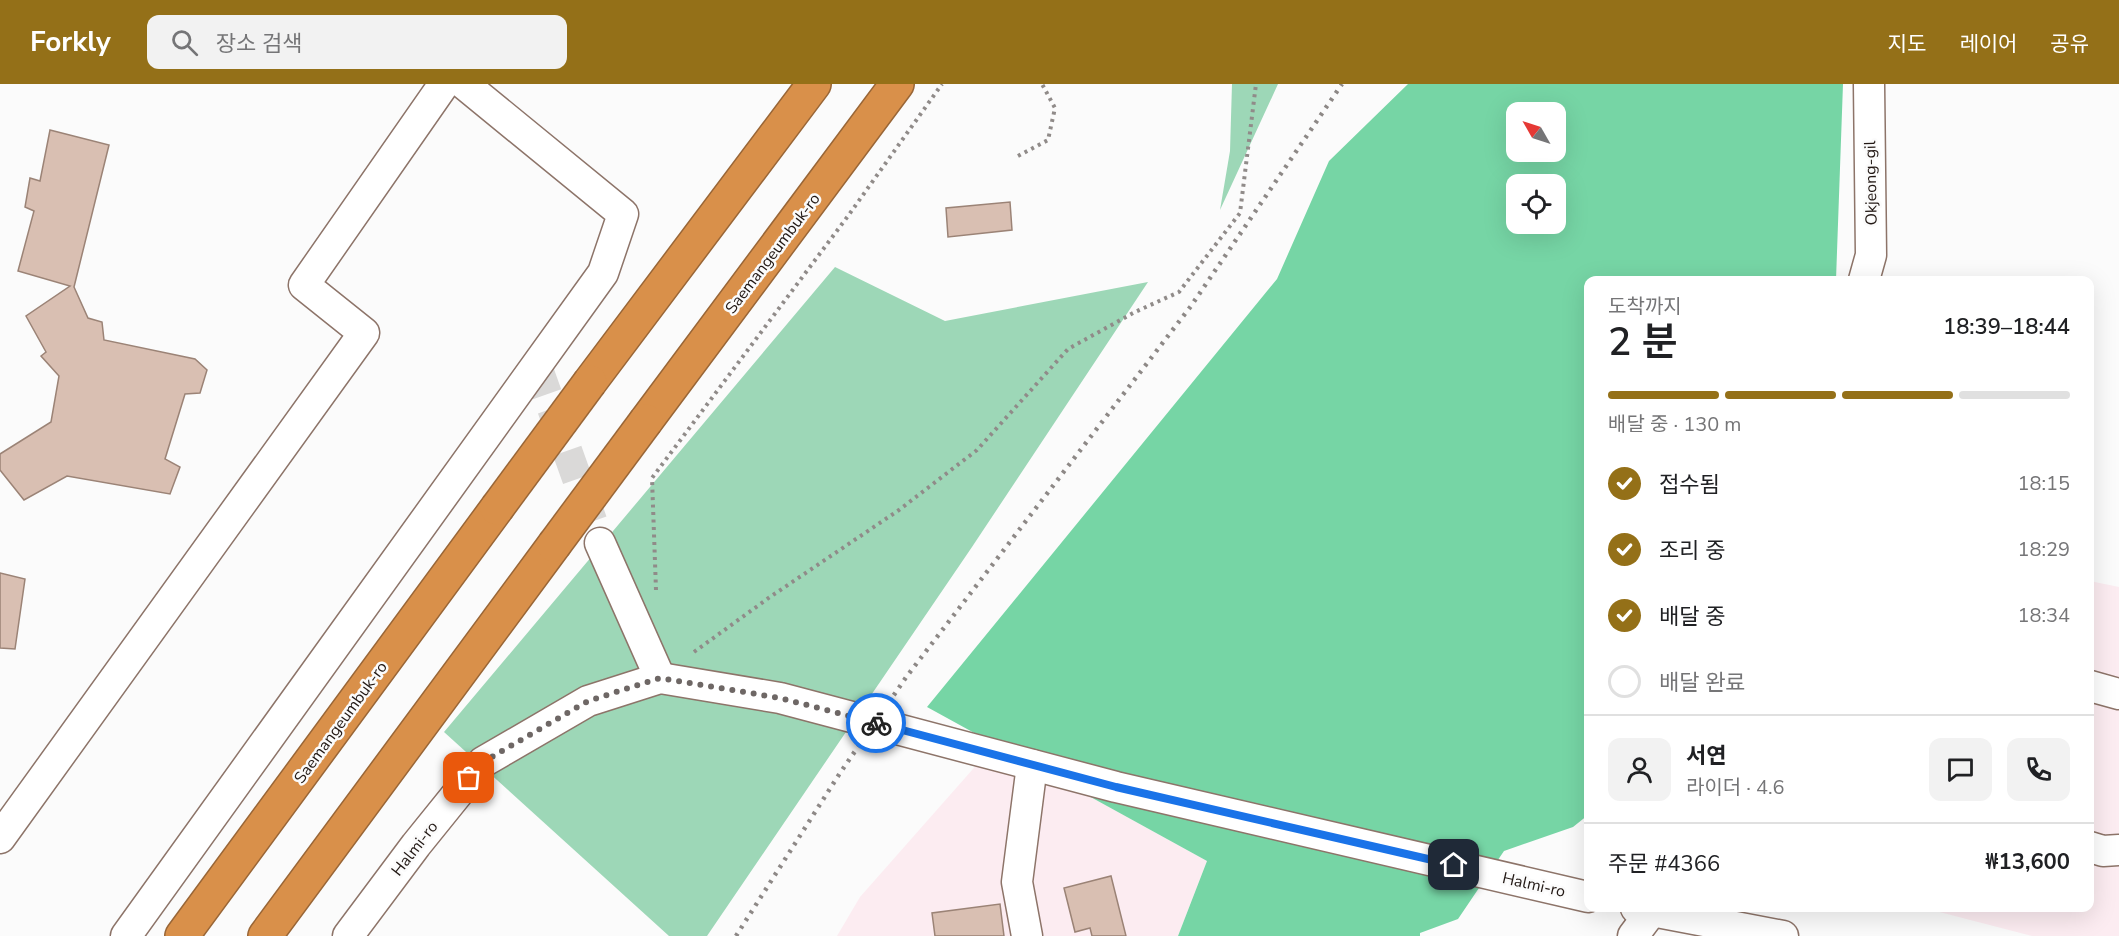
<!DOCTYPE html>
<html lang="ko">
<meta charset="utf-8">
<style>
:root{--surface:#fff;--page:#f2f2f2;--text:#202124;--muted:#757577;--line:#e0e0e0;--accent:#947018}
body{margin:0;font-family:"Nunito Sans","Noto Sans KR",sans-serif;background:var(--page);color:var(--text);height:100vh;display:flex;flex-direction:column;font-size:22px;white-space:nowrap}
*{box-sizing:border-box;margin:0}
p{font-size:20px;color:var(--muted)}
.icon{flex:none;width:33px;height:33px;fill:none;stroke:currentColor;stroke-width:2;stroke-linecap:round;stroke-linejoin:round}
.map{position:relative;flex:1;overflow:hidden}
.side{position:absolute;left:1584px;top:192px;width:510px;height:636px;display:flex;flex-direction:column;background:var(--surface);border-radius:12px;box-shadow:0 6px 24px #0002}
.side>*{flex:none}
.needle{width:39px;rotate:309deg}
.fabs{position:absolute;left:1506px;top:18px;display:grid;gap:12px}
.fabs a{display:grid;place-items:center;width:60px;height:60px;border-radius:12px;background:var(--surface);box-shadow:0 6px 24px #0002;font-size:30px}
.pin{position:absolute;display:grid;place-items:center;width:51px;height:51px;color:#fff;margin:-26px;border-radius:12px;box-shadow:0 3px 9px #0006}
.courier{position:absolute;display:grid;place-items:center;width:60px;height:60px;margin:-30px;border:4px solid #1a73e8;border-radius:50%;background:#fff;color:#222;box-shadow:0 2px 8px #0007}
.summary em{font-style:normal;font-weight:600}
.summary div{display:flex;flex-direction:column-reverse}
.summary{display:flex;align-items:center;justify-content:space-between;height:102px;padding:0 24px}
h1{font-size:39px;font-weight:600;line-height:45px}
.bar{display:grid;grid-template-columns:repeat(4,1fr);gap:9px 6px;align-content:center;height:72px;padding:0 24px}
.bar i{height:8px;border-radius:4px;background:var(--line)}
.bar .selected{background:var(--accent)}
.bar p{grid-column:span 4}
.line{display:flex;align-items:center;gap:15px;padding:0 24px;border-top:2px solid var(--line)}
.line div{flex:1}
.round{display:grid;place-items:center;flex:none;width:63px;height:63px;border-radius:12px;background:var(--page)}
ol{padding:0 24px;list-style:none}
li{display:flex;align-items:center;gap:18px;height:66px}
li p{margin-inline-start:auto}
li .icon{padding:6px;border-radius:50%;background:var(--accent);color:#fff;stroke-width:4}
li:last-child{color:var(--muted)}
li i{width:33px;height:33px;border:3px solid var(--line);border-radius:50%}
header{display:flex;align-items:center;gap:36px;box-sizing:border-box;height:84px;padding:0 30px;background:var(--accent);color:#fff}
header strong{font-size:28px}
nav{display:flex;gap:33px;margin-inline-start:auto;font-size:21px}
.search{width:420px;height:54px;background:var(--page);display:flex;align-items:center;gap:15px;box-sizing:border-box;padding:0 21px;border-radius:12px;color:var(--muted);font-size:22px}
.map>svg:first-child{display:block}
.commercial{fill:#fcecf1}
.green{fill:#9dd7b7}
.forest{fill:#76d5a5;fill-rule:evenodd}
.building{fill:#d9bfb2;stroke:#9b8376;stroke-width:1.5}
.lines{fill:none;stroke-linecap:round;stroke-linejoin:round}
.minor-tunnel{stroke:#dad9d8;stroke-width:30;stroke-dasharray:30 15;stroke-linecap:butt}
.minor-casing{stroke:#8d7469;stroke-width:33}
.highway-casing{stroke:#996637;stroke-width:36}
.path{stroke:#908b89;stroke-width:4;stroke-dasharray:3 4.5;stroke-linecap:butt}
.minor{stroke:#fff;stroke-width:30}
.highway{stroke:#d9904a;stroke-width:33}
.rail{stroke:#8d8886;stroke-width:4.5;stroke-dasharray:3 6;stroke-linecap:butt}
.highway-bridge-casing{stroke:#996637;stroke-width:36;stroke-linecap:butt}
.highway-bridge{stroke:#d9904a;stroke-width:33}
.done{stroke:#6e6765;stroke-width:6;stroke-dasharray:0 10.8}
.route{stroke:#1a73e8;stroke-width:8}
.labels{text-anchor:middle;stroke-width:5;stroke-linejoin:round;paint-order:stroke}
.street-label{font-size:16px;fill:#221814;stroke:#fbfbfb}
</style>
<header>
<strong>Forkly</strong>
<div class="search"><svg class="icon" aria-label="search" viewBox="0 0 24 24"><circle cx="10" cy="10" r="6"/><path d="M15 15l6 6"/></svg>장소 검색</div>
<nav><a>지도</a><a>레이어</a><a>공유</a></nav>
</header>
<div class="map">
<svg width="2119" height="852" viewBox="0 0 2119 852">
<rect width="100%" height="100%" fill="#fbfbfb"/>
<g class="commercial">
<polygon points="2090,497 2119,503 2119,852 2032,852 1924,824 2090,824"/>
<polygon points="995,660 1207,777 1178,852 837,852 860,813"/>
</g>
<g class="green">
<polygon points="1232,0 1278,0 1220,126 1230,67"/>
<polygon points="835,183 945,237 1148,198 972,463 707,852 669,852 444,648"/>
</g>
<path class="forest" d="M1408,0H1843L1836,196H1588V731L1573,743L1504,767L1458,835L1420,849V852H1178L1207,777L927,623L1277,195L1329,77ZM1516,28H1556V68H1516ZM1516,100H1556V140H1516Z"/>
<g class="building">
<polygon points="50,46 109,61 74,203 88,234 102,238 104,256 195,275 207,286 200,309 185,310 165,375 180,383 170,410 67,392 24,416 0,386 0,370 51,338 59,292 41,272 46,268 26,232 70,202 18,187 34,127 25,123 30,94 40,97"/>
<polygon points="1010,118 1012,146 948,153 946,124"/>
<polygon points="0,489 25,495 15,565 0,564"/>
<polygon points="1111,792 1126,852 1092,852 1090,844 1075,848 1064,804"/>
<polygon points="1000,820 1004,852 935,852 932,829"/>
</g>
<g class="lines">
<polyline class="minor-tunnel" points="537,282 600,459"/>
<defs>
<g id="minor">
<polyline points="1864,196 1871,171 1869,0"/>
<polyline points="600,459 660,594"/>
<polyline points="2090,602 2119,610"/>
<polyline points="0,754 364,249 304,201 444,0"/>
<polyline points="2090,763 2103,767 2119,766"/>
<polyline points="1636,824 1783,852"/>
<polyline points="126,852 603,189 623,130 464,0"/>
<polyline points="348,852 416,761 483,678 588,617 660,594 780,614 1116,703 1588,813"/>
<polyline points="1027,852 1017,798 1032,681"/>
<polyline points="1633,852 1654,824"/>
</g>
<g id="highway">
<polyline points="590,298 814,0"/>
<polyline points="646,337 897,0"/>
<polyline points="182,852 497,424"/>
<polyline points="265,852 554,461"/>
</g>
</defs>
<use href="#minor" class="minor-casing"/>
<use href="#highway" class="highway-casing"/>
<g class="path">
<polyline points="1018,72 1048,56 1055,24 1042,0"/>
<polyline points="656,506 652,394 848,132 942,0"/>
<polyline points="694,568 770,513 899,426 977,366 1068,265 1135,228 1179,208 1240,129 1256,0"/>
</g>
<use href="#minor" class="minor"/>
<use href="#highway" class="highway"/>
<polyline class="rail" points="736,852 840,689 907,592 1191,222 1342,0"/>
<defs>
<g id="highway-bridge">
<polyline points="497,424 590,298"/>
<polyline points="554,461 646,337"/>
</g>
</defs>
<use href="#highway-bridge" class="highway-bridge-casing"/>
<use href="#highway-bridge" class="highway-bridge"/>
</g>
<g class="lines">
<polyline class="done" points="469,694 483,678 588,617 660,594 780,614 876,639"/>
<polyline class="route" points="876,639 1116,703 1454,781"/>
</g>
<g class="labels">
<g class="street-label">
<text transform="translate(1870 99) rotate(-91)" y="6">Okjeong-gil</text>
<text transform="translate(772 169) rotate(-53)" y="6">Saemangeumbuk-ro</text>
<text transform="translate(340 638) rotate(-54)" y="6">Saemangeumbuk-ro</text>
<text transform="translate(414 764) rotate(-52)" y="6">Halmi-ro</text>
<text transform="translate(1534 800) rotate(13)" y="6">Halmi-ro</text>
</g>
</g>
</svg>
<div class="fabs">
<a><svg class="needle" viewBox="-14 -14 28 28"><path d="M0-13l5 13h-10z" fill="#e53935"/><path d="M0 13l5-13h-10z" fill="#757577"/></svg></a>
<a><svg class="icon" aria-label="locate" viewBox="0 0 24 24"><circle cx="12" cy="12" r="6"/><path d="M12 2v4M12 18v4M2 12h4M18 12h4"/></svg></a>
</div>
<div class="pin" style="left:469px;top:694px;background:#ea580c"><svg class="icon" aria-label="bag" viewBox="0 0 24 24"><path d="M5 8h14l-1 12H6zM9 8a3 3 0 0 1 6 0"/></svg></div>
<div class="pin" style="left:1454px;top:781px;background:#1f2937"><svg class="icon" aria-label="home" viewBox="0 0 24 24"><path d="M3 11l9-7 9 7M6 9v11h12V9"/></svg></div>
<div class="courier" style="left:876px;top:639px"><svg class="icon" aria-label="bike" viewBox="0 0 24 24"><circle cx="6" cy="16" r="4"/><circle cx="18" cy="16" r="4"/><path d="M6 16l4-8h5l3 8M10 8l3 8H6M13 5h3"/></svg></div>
<section class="side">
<div class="summary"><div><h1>2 분</h1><p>도착까지</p></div><em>18:39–18:44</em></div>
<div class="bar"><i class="selected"></i><i class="selected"></i><i class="selected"></i><i></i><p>배달 중 · 130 m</p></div>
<ol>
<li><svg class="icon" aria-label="check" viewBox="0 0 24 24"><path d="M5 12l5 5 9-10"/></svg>접수됨<p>18:15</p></li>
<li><svg class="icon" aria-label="check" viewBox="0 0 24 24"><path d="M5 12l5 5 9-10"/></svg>조리 중<p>18:29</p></li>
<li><svg class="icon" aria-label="check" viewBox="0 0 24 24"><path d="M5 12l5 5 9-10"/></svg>배달 중<p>18:34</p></li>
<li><i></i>배달 완료</li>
</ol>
<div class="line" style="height:108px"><a class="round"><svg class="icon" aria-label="person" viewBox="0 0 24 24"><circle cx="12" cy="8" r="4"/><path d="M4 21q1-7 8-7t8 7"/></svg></a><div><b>서연</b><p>라이더 · 4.6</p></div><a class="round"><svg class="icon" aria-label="chat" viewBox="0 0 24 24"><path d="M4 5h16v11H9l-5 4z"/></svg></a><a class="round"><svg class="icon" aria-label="phone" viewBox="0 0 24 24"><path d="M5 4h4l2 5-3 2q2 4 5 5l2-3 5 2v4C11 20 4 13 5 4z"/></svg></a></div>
<div class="line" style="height:78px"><div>주문 #4366</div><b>₩13,600</b></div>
</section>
</div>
